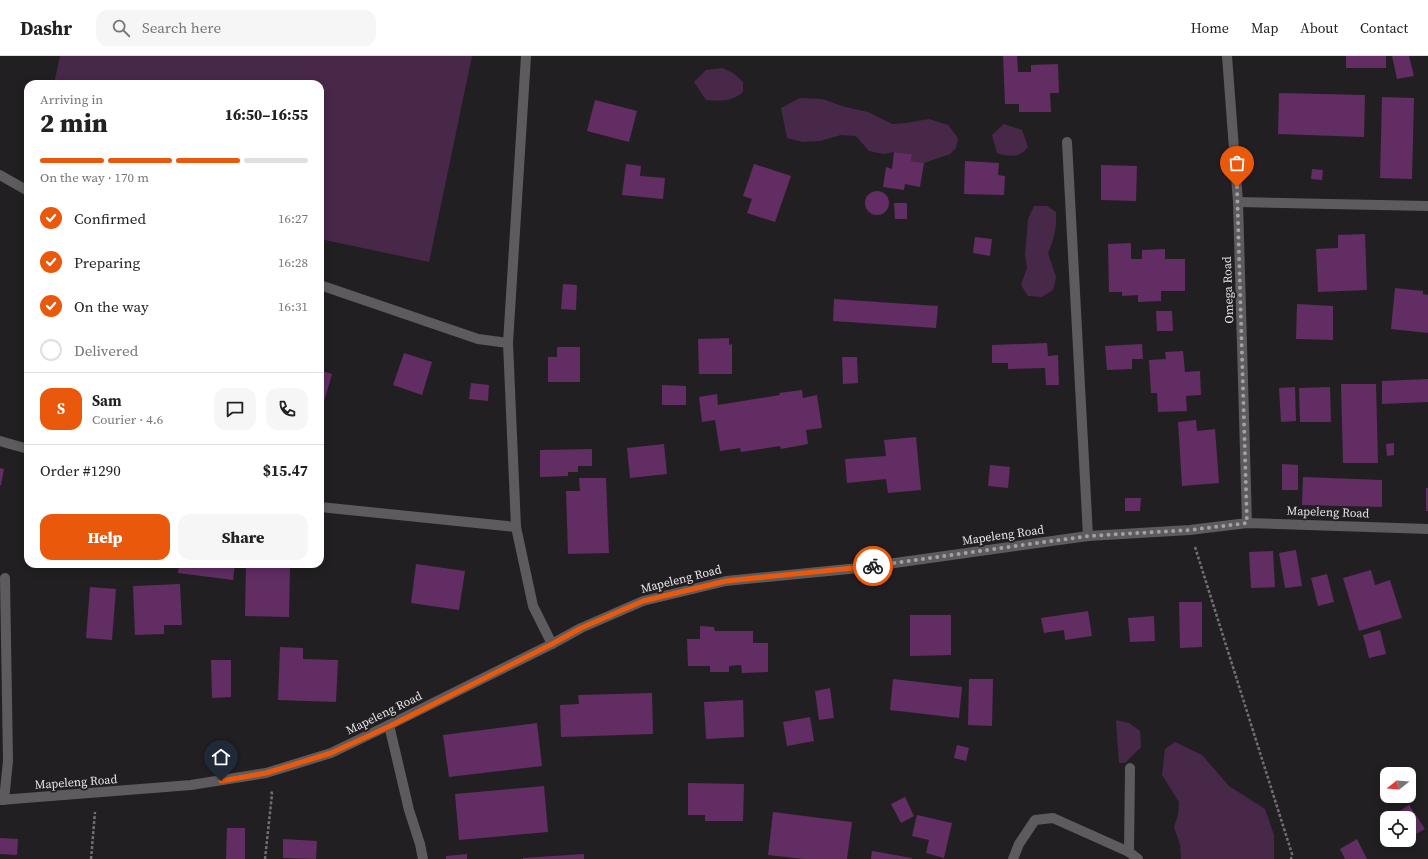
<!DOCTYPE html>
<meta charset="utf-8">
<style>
:root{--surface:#fff;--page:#f6f6f6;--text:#222;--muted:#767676;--line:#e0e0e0;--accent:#ea580c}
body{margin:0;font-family:"Source Serif 4",serif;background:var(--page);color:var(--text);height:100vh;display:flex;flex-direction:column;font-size:15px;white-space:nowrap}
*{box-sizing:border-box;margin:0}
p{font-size:13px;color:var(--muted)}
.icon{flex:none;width:22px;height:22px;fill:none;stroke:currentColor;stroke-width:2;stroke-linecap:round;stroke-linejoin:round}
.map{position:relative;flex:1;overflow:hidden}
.details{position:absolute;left:24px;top:24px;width:300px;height:488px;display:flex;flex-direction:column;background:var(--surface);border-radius:12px;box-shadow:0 2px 10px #0003}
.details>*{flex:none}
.needle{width:26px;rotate:253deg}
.fabs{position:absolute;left:1380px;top:711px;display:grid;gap:8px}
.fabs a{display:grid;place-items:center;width:36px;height:36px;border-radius:8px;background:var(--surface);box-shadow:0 2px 10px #0003;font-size:20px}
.pin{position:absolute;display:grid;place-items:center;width:34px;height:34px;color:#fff;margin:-41px -17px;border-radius:50% 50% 50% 0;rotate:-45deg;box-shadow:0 0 4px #0007}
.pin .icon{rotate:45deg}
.courier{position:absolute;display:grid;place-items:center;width:40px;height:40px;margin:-20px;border:3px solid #ea580c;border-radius:50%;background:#fff;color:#222;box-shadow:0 1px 5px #0007}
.overview em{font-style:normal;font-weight:800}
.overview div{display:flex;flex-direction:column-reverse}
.overview{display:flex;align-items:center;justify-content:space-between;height:68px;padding:0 16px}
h1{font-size:26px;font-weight:800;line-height:30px}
.bar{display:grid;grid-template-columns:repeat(4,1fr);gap:6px 4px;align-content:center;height:48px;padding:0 16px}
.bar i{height:5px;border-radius:3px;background:var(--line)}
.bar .current{background:var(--accent)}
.bar p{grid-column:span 4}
.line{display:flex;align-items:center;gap:10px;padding:0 16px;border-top:1px solid var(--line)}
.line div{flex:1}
.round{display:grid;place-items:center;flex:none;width:42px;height:42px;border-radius:12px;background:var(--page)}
ol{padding:0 16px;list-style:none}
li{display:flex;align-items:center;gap:12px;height:44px}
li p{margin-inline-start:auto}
li .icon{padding:4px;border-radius:50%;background:var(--accent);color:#fff;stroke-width:4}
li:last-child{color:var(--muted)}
li i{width:22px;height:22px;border:2px solid var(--line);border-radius:50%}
.action{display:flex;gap:8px;margin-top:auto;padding:8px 16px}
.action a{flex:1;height:46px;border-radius:12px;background:var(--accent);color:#fff;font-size:16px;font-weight:800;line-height:46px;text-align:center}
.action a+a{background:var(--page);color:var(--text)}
header{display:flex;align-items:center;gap:24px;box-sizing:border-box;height:56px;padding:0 20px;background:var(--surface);border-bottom:1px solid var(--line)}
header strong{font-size:19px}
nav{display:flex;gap:22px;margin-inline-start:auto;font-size:14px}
.search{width:280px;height:36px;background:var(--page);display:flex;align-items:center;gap:10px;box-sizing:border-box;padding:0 14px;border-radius:12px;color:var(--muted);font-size:15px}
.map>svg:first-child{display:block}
.green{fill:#482849}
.building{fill:#612d63}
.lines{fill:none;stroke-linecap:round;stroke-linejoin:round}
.path{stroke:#726f72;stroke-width:2.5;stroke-dasharray:3 2;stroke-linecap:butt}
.service{stroke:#5d5b5d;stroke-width:10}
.minor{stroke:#5d5b5d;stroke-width:10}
.tertiary{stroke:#5d5b5d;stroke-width:10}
.done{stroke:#a3a0a3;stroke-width:4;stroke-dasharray:0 7.2}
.route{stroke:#ea580c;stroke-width:5}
.labels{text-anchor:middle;stroke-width:4;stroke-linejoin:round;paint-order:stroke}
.street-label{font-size:12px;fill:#e8e6e8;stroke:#221f22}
</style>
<header>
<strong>Dashr</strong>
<div class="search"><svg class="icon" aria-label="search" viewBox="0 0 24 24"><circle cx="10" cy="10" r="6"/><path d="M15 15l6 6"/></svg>Search here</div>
<nav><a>Home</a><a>Map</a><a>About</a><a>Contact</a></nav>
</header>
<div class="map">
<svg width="1428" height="803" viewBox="0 0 1428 803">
<rect width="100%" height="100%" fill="#221f22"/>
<g class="green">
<polygon points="60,0 472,0 429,206 320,183 320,28 54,28"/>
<path d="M722,12L733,17L743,26V36C732,46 719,45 706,44L694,26L706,14Z"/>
<polygon points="800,42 822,43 845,51 868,56 892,68 906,67 929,63 948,69 958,82 956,92 950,98 924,107 911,105 912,98 894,96 884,98 869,95 856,80 841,79 820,85 803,86 787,82 781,52"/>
<path d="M1004,68L1022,74L1028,91C1019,102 1010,101 997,97L992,79Z"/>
<path d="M1034,150H1047L1056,156C1057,171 1054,183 1048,197L1056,221L1053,234L1042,241L1028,240L1021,229L1027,212L1025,199L1028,163Z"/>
<polygon points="1116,664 1129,667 1140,675 1141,691 1125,707 1119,707"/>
<polygon points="1175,686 1202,699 1229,730 1265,753 1274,779 1274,803 1181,803 1180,788 1174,771 1178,759 1179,746 1162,719 1165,693"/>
</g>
<g class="building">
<polygon points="1003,0 1017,0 1018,16 1031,16 1031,9 1058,8 1059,37 1050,37 1051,56 1019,56 1019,48 1005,48"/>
<rect x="1346" y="0" width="40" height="12"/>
<polygon points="1392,0 1409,0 1414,20 1397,23"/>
<polygon points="1279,37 1365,39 1364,81 1278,78"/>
<polygon points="1382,41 1414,42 1412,123 1380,122"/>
<polygon points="595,44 637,55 629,86 587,75"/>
<polygon points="894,96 912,98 911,105 924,107 920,131 905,128 904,134 883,131 886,111 892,113"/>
<polygon points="965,105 999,107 998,119 1005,120 1004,139 964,138"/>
<polygon points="626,108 641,110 640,120 665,122 663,143 622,139"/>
<polygon points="754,108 791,120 775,166 747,157 752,143 743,140"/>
<polygon points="1101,109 1137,110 1136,145 1101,144"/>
<polygon points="1312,113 1323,114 1322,124 1311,123"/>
<circle cx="877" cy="147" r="12"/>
<polygon points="894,147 907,147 907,163 895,163"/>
<polygon points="1365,178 1367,234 1318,236 1316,193 1338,192 1338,179"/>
<polygon points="975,181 992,183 990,200 973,197"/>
<polygon points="1131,187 1131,203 1142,203 1142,194 1165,193 1165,203 1185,203 1185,235 1161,235 1161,245 1138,246 1138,239 1122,240 1122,236 1109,236 1108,188"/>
<polygon points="563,228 577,229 576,254 561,253"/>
<polygon points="1395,232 1423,235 1423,238 1428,239 1428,277 1391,273"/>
<polygon points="834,243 938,250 936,272 833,265"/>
<polygon points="1297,248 1333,250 1333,284 1296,283"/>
<polygon points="1156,255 1172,255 1173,275 1157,275"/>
<polygon points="729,282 729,289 732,288 732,318 699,318 698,283"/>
<polygon points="1047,287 1048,300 1058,299 1059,329 1046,329 1045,312 1008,313 1008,307 992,307 992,289"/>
<polygon points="1142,288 1143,303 1132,303 1132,313 1107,314 1105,290"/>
<polygon points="557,291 580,291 580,326 548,326 548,301 557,301"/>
<polygon points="1183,295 1185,316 1200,315 1201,339 1186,340 1187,355 1158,356 1157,337 1151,337 1149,304 1166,303 1165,296"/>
<polygon points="404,297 432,306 422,339 393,329"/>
<polygon points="842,301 857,301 858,327 843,328"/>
<polygon points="320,314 332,318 322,352 320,351"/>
<polygon points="1428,323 1428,346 1382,348 1382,325"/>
<polygon points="471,327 489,329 488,345 469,343"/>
<polygon points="1341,328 1376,328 1378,407 1343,407"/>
<polygon points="662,329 686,330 686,349 662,349"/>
<polygon points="1295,331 1296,365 1281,366 1279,332"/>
<polygon points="1330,331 1331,366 1300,366 1299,332"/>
<polygon points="802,334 803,342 817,339 822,372 806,374 808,388 781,393 780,390 741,396 740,392 720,395 715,364 702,366 699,341 717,338 718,349 780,339 779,337"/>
<polygon points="1196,364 1197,375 1215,373 1219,427 1182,430 1178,366"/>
<polygon points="916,381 921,434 888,437 886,423 847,427 845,403 886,400 884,384"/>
<polygon points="1394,387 1394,399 1387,400 1386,388"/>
<polygon points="664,388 667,418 630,422 627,392"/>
<polygon points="592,393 592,410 578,410 578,416 568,416 568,420 540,421 540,394"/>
<polygon points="1282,408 1298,409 1298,434 1282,434"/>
<polygon points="990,409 1010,411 1008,432 988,430"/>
<polygon points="0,412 4,413 1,429 0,429"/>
<polygon points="1303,421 1382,424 1382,451 1302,449"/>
<polygon points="579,422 606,422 609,497 568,498 566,435 580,435"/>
<rect x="1426" y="432" width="2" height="23"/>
<polygon points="1125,442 1141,442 1140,455 1125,455"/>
<polygon points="1296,494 1302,530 1285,532 1279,497"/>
<polygon points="1273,495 1275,531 1251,532 1249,496"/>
<polygon points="179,508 235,508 233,524 178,517"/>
<polygon points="246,508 290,508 289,561 245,560"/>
<polygon points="416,508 465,515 459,554 411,547"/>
<polygon points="1371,514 1375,529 1390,524 1402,562 1359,575 1343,522"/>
<polygon points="1327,518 1334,546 1318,550 1311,522"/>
<polygon points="180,528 182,569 164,569 164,578 135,579 133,530"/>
<polygon points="90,531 116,533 112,584 86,582"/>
<polygon points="1179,546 1202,546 1202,591 1180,592"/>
<polygon points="1088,555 1092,580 1065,584 1064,574 1044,577 1041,562"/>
<polygon points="910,559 951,559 951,599 910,600"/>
<polygon points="1154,560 1155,585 1130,586 1128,562"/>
<polygon points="700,570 714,571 715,575 753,575 753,587 768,587 768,616 742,617 741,609 729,610 729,616 710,616 710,610 688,610 687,583 700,583"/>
<polygon points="1380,574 1386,598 1369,602 1363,579"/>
<polygon points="280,591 303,592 303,603 338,604 336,646 278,644"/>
<polygon points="211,604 231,604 231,641 212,642"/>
<polygon points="893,623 962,631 959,662 890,654"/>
<polygon points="969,623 993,623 992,670 968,669"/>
<polygon points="830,632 834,662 819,664 815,635"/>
<polygon points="652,637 653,678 561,681 560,649 579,648 578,639"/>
<polygon points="743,644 744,681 706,683 704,646"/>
<polygon points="810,661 814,685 787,690 783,666"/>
<polygon points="537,667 542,710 449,721 443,679"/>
<polygon points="957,689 969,692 966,705 954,702"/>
<polygon points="688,727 744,728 743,765 705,765 705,759 688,759"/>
<polygon points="544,730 548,776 459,784 455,738"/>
<polygon points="905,741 914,760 901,767 891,748"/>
<polygon points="1409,749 1425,773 1409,782 1409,762 1393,762 1392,760"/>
<polygon points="773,756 852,766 847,803 804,803 768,799"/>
<polygon points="917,759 952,767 944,802 926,797 929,784 912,780"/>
<polygon points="227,772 245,772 245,803 226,803"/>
<polygon points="0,782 18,783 17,799 0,798"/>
<polygon points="283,783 317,785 316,803 283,802"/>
<polygon points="1357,783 1367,803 1345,803 1340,793"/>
<polygon points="872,795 912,802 912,803 871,803"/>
<polygon points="467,798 467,803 446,803 446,800"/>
<polygon points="584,798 584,803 523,803 523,802"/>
</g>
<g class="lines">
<g class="path">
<polyline points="1195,491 1292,798 1291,803"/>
<polyline points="91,803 95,756"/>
<polyline points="265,803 272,738 271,734"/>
</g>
<g class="service">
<polyline points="1130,712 1129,796 1138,803"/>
<polyline points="4,744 8,705 5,522"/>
<polyline points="1013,803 1019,788 1035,764 1053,762 1129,796"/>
</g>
<g class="minor">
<polyline points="526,0 508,287 516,471 533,550 552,588"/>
<polyline points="1227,0 1238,146 1247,467"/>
<polyline points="1067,86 1088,480"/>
<polyline points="0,119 28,135"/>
<polyline points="1238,146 1428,150"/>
<polyline points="320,229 478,283 508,287"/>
<polyline points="0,385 28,393"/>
<polyline points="320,451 516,471"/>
<polyline points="389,669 409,754 420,788 423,803"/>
</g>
<polyline class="tertiary" points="0,744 191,729 266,717 331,697 389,669 552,588 581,572 643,545 726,525 859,512 1088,480 1190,474 1247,467 1428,473"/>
</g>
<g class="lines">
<polyline class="done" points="873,510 1088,480 1190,474 1247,467 1237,131"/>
<polyline class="route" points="221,725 266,717 331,697 390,670 552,588 581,572 643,545 726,525 873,510"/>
</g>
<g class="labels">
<g class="street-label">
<text transform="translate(1228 234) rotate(-92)" y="4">Omega Road</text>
<text transform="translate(1328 456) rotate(2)" y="4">Mapeleng Road</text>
<text transform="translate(1003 479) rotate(-8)" y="4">Mapeleng Road</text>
<text transform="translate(681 523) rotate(-14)" y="4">Mapeleng Road</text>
<text transform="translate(384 657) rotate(-26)" y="4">Mapeleng Road</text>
<text transform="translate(76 726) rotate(-4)" y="4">Mapeleng Road</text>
</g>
</g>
</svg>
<div class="fabs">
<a><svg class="needle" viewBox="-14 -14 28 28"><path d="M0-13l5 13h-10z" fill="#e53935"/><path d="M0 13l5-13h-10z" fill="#767676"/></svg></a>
<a><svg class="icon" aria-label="locate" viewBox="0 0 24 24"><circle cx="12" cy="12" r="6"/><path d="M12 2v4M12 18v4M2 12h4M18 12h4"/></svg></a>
</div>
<div class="pin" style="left:1237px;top:131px;background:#ea580c"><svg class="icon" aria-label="bag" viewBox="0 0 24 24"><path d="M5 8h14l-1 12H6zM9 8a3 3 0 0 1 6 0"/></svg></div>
<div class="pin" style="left:221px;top:725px;background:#1f2937"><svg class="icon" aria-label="home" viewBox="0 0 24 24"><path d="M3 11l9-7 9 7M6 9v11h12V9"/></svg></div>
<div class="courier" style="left:873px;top:510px"><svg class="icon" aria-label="bike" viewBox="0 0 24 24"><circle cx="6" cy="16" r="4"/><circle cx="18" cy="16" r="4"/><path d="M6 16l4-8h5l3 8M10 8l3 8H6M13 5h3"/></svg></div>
<section class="details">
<div class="overview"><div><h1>2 min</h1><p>Arriving in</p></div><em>16:50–16:55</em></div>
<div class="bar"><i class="current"></i><i class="current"></i><i class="current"></i><i></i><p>On the way · 170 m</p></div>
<ol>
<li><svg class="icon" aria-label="check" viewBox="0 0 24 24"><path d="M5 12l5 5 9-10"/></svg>Confirmed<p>16:27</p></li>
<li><svg class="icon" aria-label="check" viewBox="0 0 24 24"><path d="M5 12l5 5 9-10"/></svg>Preparing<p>16:28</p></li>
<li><svg class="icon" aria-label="check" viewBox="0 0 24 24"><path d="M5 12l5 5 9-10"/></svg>On the way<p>16:31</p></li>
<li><i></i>Delivered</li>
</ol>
<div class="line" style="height:72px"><b class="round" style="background:var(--accent);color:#fff">S</b><div><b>Sam</b><p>Courier · 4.6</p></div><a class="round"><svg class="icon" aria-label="chat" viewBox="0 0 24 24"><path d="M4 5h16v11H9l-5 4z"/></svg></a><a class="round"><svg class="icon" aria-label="phone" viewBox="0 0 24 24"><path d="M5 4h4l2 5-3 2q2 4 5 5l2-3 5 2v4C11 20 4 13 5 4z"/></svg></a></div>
<div class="line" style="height:52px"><div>Order #1290</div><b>$15.47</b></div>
<div class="action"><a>Help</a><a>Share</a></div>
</section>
</div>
